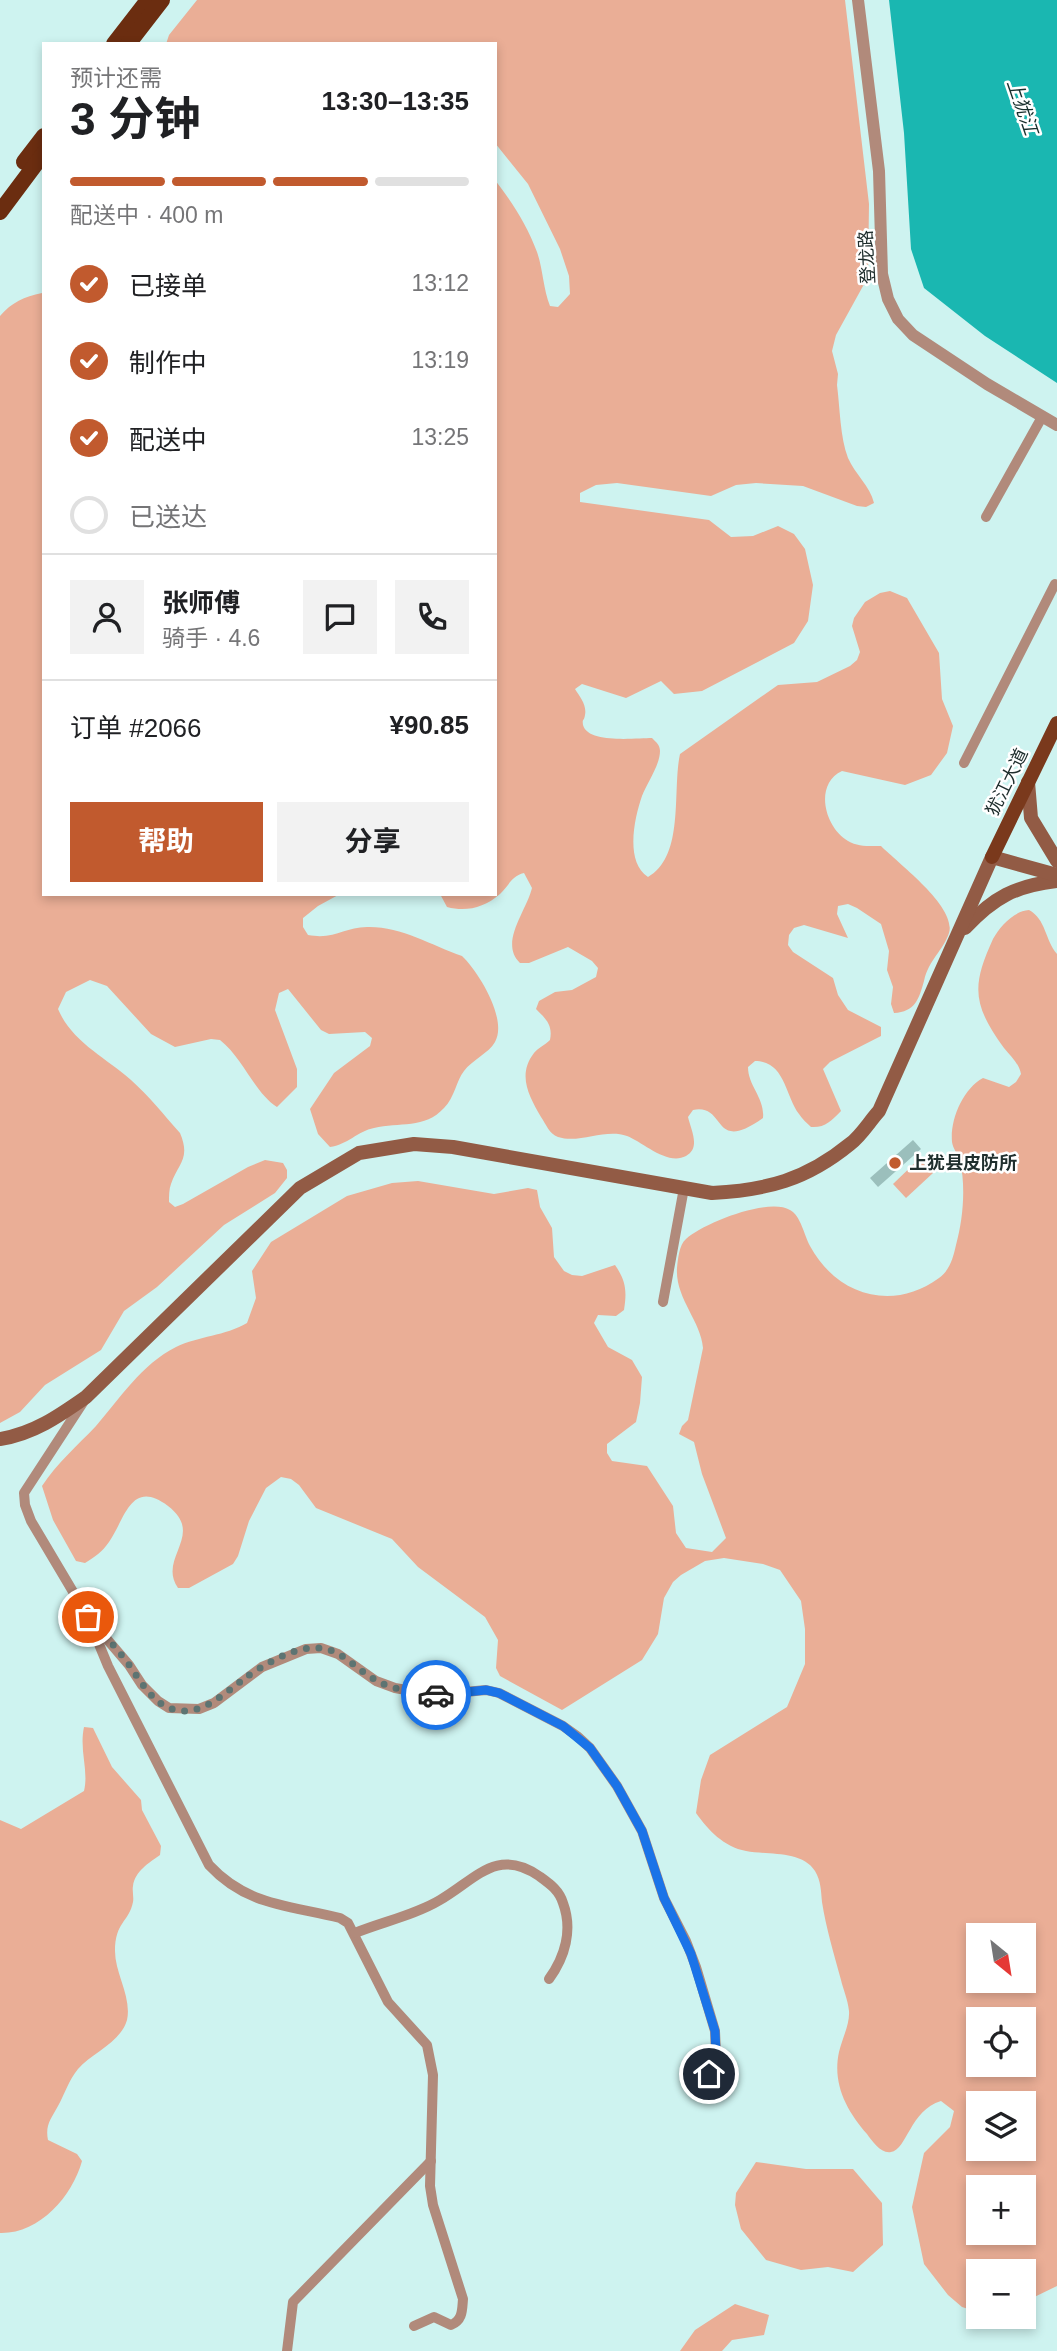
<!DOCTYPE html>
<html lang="zh">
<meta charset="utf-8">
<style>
:root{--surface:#fff;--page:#f2f2f2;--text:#202124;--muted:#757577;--line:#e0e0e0;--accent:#c15a2e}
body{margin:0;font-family:Helvetica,"Noto Sans SC",sans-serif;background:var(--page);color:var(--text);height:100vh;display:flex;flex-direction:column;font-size:26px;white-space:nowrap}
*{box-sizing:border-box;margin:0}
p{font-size:23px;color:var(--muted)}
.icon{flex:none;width:38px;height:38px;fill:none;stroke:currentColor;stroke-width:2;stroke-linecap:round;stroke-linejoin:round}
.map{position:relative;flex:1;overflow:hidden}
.drawer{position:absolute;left:42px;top:42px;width:455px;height:854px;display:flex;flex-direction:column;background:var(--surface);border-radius:0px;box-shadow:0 4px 10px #0003}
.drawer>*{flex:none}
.needle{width:46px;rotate:150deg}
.fabs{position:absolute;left:966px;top:1923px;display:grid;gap:14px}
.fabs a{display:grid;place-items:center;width:70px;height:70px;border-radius:0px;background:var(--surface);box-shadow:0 4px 10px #0003;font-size:35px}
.pin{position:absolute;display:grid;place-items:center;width:60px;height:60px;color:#fff;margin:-30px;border:4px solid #fff;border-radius:50%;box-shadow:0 2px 7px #0007}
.courier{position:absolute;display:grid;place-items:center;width:70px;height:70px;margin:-35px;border:5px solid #1a73e8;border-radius:50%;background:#fff;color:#222;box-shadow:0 2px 9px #0007}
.headline em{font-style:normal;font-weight:700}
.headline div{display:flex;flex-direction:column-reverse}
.headline{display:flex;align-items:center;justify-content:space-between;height:119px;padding:0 28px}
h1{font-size:46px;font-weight:700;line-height:52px}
.bar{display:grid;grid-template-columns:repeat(4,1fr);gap:10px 7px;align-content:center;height:84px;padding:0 28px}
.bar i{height:9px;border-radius:5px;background:var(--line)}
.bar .current{background:var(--accent)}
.bar p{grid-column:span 4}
.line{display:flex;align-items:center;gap:18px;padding:0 28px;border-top:2px solid var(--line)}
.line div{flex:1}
.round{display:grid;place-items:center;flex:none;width:74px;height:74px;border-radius:0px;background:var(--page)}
ol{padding:0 28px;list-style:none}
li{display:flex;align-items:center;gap:21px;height:77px}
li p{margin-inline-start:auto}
li .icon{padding:7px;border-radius:50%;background:var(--accent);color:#fff;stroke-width:4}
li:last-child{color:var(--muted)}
li i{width:38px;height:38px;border:4px solid var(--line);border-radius:50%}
.action{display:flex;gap:14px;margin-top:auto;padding:14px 28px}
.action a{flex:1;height:80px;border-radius:0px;background:var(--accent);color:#fff;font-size:28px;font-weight:700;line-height:80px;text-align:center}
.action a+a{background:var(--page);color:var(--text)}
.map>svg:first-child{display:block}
.green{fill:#eaae96;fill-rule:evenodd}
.water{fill:#1ab7b1}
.building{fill:#9bbfbc}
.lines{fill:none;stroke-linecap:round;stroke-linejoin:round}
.minor{stroke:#b18a7b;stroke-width:10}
.tertiary{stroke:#b18a7b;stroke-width:12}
.secondary{stroke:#925b45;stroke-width:14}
.primary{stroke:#7a391c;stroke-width:14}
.trunk{stroke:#6b2d10;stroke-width:16}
.done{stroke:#5d7472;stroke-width:7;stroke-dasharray:0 12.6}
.route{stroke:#1a73e8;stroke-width:9}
.poi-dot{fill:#c15a2e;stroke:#fff;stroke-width:2.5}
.labels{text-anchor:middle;stroke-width:5;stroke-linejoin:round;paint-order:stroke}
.street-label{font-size:18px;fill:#202f2e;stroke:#fff}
.poi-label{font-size:18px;font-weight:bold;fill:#202f2e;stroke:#fff;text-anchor:start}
.water-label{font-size:19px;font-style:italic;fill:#182f2d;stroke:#fff}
</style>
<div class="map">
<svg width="1057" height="2351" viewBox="0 0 1057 2351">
<rect width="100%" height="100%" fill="#cef3f0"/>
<g class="green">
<path d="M197,0H845L869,204L868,277L836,335L832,351L838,374L837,385C840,408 840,437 848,458C855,474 870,486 874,503L866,507L857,506L803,486L756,483L736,485L711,496L617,483L596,485L580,493V502L709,520L731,537L753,536L778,526L794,534L805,549L813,585L808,621L794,643L702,691L674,694L661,681L626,698L582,684L575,689C580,697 587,705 585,715C584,722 582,718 583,725C588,744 636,738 652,738C656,742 660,745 660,751C660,765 647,783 642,796C634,819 625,862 648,877C685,856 672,791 680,754L778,685L817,682L850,666L857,660L860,652L852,626L854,618L865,602L880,593L890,591L907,598L939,653L942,699L953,726L947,753L931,775L905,785L842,771C814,784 824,827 848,841C858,847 870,846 881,846C899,864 957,907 949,933C943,951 929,959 924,981C919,999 915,1012 894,1013L891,1004L893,987L887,970L889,951L881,924L857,908L848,904L838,906L837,914L848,938L804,925L794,928L789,935L788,945L793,952L833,978L838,995L848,1010L881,1027V1036L830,1062L823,1069L841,1111C831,1121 825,1128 811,1127C807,1123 802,1119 799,1114C785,1095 785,1061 755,1061L748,1067C748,1086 765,1098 763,1118C711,1155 727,1103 693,1110L688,1117C691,1130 701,1148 686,1156C667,1166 643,1142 627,1136C605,1128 580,1144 558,1137C549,1134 546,1124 541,1117C529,1096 517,1075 534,1053C538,1048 545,1045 550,1040C553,1025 546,1019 536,1009L539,1001L555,992L572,990L596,977L598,968L592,961L568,947L529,963H520C499,943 526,912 532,888L524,873C511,876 509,886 500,894C484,908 466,912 447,907L440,894H495V180C512,202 527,225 537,252C543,269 543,288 550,306L558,307L570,294L569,276L560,249L528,184L495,143V44H166L169,35Z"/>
<path d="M42,293H44V894H340L318,906L303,918V927L308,935C335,940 344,927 367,927C400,926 431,945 462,956C478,971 508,1019 495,1042C489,1053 472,1060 464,1071C456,1081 455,1097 444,1108C425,1129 399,1122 374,1128C358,1131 347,1145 330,1147L318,1134L310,1109L334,1073L370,1046L372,1038L365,1032L329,1034L321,1030L288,989L279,993L275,1010L297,1069V1087L277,1107C254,1092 243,1058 220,1040L211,1039L175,1047L151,1034L107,986L90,980L66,992L58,1009C72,1042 105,1057 131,1080C149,1096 164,1115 180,1133C191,1159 178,1163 171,1184C169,1189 169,1196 169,1202L175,1207L183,1204L248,1167L265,1160L283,1163L287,1170V1178L275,1193L224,1225L157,1287L124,1311L101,1350L45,1385L20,1412L0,1423V316C12,302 24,297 42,293Z"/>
<path d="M1029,910C1046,919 1045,940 1057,954V2286L1024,2302V2272H978V2312L962,2307L948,2295L924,2264L912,2207L924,2153L950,2127L954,2111L941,2101C910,2110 907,2150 891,2152C881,2154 872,2141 867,2134C847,2111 832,2084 839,2052C842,2039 850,2024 849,2011C848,2000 843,1989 841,1980C834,1954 826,1928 822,1902C821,1891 821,1881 815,1871C802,1850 766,1855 746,1851C724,1847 708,1830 696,1813L701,1780L710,1755L787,1707L805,1664V1629L801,1601L780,1570L763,1564L724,1558L705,1561L681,1575L673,1582L664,1598L658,1634L642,1660L562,1710L500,1676L496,1668L498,1640L485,1617L418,1567L392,1539L316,1508L299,1485L291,1479L281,1477L266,1488L249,1521L238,1556L233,1564L189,1588H178C157,1558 206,1535 168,1506C131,1478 125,1519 109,1542C102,1552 95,1557 85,1563L76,1561L53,1520L42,1486C57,1463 77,1446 96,1426C121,1397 141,1365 176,1347C199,1336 225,1336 247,1323L256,1298L252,1271L271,1242L347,1196L392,1183L418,1181L494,1194L528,1188L537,1190L540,1207L552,1228L554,1257L564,1271L572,1275L582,1276L615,1265C626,1281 627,1291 624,1310L616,1316L598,1315L594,1323L608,1347L632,1360L642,1377L640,1403L636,1422L607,1444V1453L612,1461L647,1466L673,1506L676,1533L686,1548L712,1552L726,1538L702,1474L694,1442L679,1434L682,1426L688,1420L703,1348C701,1321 675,1298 677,1268C678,1259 679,1245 686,1239C703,1223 769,1197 790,1210C801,1216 804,1235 810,1246C837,1296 893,1312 939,1278C950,1270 953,1258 956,1245C963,1220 966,1187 960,1161C958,1154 953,1149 952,1142C950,1119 963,1089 983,1078L1009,1087L1016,1082L1021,1074C1019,1063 1011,1057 1004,1048C973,1005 971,987 993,939C1000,926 1014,911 1029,910ZM978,1936H1024V1981H978ZM978,2020H1024V2065H978ZM978,2104H1024V2149H978ZM978,2188H1024V2233H978Z"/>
<polygon points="919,1159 933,1173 906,1198 893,1184"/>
<path d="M84,1727L93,1728L112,1767L141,1800L142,1810L161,1846L160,1855C149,1863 135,1871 133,1886C132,1891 134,1897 133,1902C129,1922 115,1922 115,1951C115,1974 132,1997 127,2020C121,2042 92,2053 78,2069C69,2080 65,2093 58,2106C51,2119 45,2125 48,2140L77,2154L82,2161C72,2197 39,2234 0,2233V1820L21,1829L84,1791C89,1770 79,1751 84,1727Z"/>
<polygon points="756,2162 806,2169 853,2169 882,2203 883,2245 853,2272 828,2267 801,2270 766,2260 741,2229 735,2205 736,2193"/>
<polygon points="735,2304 769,2315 764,2335 732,2340 722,2351 680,2351 695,2330"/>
</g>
<polygon class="water" points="889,0 1057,0 1057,383 985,336 924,288 911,249 904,133"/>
<polygon class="building" points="913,1140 921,1149 878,1187 870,1178"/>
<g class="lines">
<g class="minor">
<polyline points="986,517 1042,417"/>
<polyline points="964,763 1055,584 1057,585"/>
<polyline points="663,1302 684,1188"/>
<polyline points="84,1401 24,1493 25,1505 31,1521 88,1617 129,1665 142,1685 158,1701 169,1708 199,1709 214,1703 262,1667 306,1649 321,1648 338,1654 376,1681 395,1688 434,1695 486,1690 499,1693 563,1726 577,1736 590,1748 617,1786 642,1831 664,1898 686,1941 696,1967 715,2031 716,2053 700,2089"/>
<path d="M89,1620L108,1666L209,1865C247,1906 289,1905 340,1918L348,1923L388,2002L427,2045L433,2075L430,2186L433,2205L463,2299C462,2310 463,2320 451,2325L434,2317L414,2326"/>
<path d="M355,1933C382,1922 415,1915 440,1900C476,1879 497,1847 539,1876C550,1884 559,1890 563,1903C573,1930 565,1957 549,1979"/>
<polyline points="287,2351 293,2302 431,2161"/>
</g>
<polyline class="tertiary" points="858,0 879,171 882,274 888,299 898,319 913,335 987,384 1057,425"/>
<g class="secondary">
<polyline points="1028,782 1031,818 1057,861"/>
<path d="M965,928C994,897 1015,886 1057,881"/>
<path d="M0,1439C33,1434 59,1416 86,1397L300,1188L359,1153L414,1144L453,1147L712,1193C767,1190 806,1180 850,1144C861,1136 869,1122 879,1111L992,857L1057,875"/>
</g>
<polyline class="primary" points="992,857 1057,723"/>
<g class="trunk">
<polyline points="114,44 148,0"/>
<polyline points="128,44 162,0"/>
<polyline points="24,162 44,136"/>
<polyline points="0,212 44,153"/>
</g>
</g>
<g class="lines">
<path class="done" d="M88,1617C102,1633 117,1648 130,1666C139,1679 147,1693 160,1703C193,1725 221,1696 245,1678C265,1664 294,1646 319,1648C341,1649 356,1669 374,1679C391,1690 417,1693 436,1695"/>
<polyline class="route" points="436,1695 486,1690 499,1693 563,1726 590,1748 617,1786 642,1831 664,1898 691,1954 715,2031 716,2053 709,2074"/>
</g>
<circle class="poi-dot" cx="895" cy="1163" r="7"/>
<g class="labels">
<g class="street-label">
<text transform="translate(867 257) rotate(-93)" y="6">登龙路</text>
<text transform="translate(1007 782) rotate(-64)" y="6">犹江大道</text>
</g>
<g class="poi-label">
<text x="909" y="1169">上犹县皮防所</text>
</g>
<g class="water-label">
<text transform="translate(1023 107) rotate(71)" y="7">上犹江</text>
</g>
</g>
</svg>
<div class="fabs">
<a><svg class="needle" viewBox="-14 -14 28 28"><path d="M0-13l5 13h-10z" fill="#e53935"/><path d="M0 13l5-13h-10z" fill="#757577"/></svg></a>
<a><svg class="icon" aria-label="locate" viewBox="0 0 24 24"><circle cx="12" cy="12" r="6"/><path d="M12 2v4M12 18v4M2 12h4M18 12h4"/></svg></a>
<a><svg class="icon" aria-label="layers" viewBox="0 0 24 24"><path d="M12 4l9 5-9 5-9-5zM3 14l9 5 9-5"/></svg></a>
<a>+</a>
<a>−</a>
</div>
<div class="pin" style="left:88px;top:1617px;background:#ea580c"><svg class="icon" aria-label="bag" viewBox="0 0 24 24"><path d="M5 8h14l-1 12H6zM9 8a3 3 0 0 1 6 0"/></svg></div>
<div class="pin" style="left:709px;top:2074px;background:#1f2937"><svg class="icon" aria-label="home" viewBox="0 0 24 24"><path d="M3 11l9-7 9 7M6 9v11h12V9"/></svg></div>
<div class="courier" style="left:436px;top:1695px"><svg class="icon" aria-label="car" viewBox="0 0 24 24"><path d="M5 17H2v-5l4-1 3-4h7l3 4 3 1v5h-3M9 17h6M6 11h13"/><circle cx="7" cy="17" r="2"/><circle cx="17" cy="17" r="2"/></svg></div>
<section class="drawer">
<div class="headline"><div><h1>3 分钟</h1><p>预计还需</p></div><em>13:30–13:35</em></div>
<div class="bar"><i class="current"></i><i class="current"></i><i class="current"></i><i></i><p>配送中 · 400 m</p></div>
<ol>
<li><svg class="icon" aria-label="check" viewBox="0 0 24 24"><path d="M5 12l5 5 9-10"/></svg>已接单<p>13:12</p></li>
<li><svg class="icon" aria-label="check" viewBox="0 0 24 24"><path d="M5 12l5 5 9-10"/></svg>制作中<p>13:19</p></li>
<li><svg class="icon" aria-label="check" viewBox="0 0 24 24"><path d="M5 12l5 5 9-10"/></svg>配送中<p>13:25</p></li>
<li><i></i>已送达</li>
</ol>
<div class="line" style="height:126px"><a class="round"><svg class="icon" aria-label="person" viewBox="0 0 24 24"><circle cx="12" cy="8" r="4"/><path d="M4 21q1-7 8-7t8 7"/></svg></a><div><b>张师傅</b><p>骑手 · 4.6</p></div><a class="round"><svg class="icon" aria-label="chat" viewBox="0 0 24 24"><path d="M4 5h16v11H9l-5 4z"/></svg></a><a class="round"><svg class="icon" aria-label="phone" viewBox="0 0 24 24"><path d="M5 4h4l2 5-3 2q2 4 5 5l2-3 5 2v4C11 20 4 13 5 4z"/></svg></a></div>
<div class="line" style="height:91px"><div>订单 #2066</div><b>¥90.85</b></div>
<div class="action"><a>帮助</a><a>分享</a></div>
</section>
</div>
